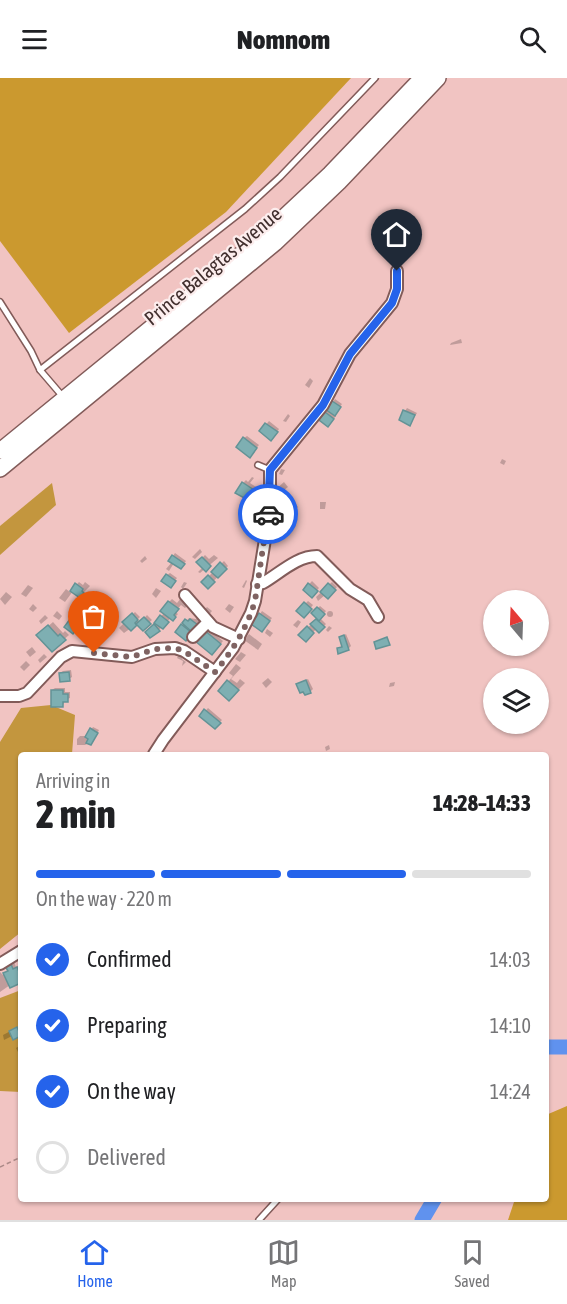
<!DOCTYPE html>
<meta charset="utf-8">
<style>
:root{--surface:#fff;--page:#f6f6f6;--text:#202124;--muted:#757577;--line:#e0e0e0;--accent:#2563eb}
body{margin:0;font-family:"Asap Condensed",sans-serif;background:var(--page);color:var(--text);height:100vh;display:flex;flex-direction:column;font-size:22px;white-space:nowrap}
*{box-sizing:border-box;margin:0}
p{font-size:20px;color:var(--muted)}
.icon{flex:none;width:33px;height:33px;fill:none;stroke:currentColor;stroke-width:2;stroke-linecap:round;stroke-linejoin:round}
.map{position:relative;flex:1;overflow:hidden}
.side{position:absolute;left:18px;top:674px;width:531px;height:450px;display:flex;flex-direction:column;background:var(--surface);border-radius:6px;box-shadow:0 2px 4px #0004}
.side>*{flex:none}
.needle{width:39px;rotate:341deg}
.tools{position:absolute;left:483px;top:512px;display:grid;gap:12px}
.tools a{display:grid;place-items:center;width:66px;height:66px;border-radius:50%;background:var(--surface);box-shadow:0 2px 4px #0004;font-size:30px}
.pin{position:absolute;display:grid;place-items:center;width:51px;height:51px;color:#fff;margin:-62px -26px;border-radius:50% 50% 50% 0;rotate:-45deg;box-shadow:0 0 6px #0007}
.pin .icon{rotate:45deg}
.courier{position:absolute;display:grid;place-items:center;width:60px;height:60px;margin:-30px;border:4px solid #2563eb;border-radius:50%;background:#fff;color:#222;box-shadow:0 2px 8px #0007}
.headline em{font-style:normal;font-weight:800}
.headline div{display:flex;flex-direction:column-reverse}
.headline{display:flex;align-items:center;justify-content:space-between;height:102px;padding:0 18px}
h1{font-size:39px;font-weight:800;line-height:45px}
.bar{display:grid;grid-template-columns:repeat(4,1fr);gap:9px 6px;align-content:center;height:72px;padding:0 18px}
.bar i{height:8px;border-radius:4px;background:var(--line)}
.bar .current{background:var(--accent)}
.bar p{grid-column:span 4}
ol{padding:0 18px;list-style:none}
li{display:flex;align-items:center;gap:18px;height:66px}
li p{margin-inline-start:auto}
li .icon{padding:6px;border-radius:50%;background:var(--accent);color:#fff;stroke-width:4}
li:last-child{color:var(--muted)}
li i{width:33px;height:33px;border:3px solid var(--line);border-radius:50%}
header{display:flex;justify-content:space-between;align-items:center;height:78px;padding:0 18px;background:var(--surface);font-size:27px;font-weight:800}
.dock{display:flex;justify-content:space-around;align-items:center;height:84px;border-top:2px solid var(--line);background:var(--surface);font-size:16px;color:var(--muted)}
.dock a{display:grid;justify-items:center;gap:3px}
.dock .current{color:var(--accent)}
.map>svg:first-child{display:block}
.green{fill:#cb992f}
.forest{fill:#c3963e}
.shadow{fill:#0003}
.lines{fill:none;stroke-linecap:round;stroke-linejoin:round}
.river{stroke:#6092ee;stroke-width:15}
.building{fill:#7eafb2;stroke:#639396;stroke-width:1.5}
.service-casing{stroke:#825b59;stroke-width:8}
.minor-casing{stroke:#825b59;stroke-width:14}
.secondary-casing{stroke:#825b59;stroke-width:18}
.path{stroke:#ab8987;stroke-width:1.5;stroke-dasharray:4.5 3;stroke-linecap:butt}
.service{stroke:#fff;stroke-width:5}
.minor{stroke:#fff;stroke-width:10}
.secondary{stroke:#fff;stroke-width:15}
.done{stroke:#7f6362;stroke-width:6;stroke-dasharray:0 10.8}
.route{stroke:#2563eb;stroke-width:8}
.labels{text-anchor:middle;stroke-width:4.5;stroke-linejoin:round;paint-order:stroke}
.street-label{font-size:20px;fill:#412f2e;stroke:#fceded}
</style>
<header><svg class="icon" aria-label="menu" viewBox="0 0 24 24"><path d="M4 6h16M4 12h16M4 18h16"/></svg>Nomnom<svg class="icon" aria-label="search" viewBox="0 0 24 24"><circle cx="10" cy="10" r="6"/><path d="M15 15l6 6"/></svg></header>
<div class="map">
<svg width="567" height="1142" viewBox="0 0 567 1142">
<rect width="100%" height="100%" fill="#f1c4c2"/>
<g class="green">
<polygon points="0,0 351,0 226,134 69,255 0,163"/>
<polygon points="567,1028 567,1142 508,1142 515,1121 546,1120 546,1037"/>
</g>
<g class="forest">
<polygon points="52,405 56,427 0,477 0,448"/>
<polygon points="51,627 75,637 72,676 21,676 21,854 0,871 0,664 21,630"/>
<polygon points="21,912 21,1014 0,1013 0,920"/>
</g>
<g class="shadow">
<polygon points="461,261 462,265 450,267 451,265"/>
<polygon points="310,300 313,303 309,310 305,307"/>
<polygon points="335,321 342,326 334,337 336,338 330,345 326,335"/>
<polygon points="407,330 417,335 410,346 405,333"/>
<polygon points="288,336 290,338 286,344 283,343"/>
<polygon points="269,343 279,351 274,358 261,353"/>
<polygon points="247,358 259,367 252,375 244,360"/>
<polygon points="502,381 506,383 504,387 500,385"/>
<polygon points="281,391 285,392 282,397 279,396"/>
<polygon points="252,399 254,400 250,405 256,409 250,418 243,405 246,402 248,404"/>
<polygon points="284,404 288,409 279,416 275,412"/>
<polygon points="294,424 298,429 290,437 286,432"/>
<polygon points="320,424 326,424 325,431 320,431"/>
<polygon points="200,471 202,474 195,481 192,479"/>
<polygon points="175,475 186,483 183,487 174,485 169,493 166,491 172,484 173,478"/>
<polygon points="205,477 209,481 214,477 218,480 200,495 198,494 203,489 198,484"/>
<polygon points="145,478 147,481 142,485 140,483"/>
<polygon points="224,483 228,488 208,509 203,504"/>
<polygon points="170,495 177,500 173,505 167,497"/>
<polygon points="246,502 247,503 244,510 242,509"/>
<polygon points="312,503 319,510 312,518 305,511"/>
<polygon points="79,504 83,507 85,504 90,508 80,518 73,513 65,524 59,520 66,511 70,514"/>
<polygon points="184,504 187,505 183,511 181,509"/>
<polygon points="332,504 337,509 328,519 325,517 318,523 316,519"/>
<polygon points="28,507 33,510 26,519 21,516"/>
<polygon points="156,510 161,513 156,520 152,516"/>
<polygon points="96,513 98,514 88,532 84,529"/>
<polygon points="6,514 12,519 5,527 0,521"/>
<polygon points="181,520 188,527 185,530 181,527 175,534 178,536 173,541 171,539 165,547 150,558 147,554 165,534 163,533 169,524 172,521 177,525"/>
<polygon points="308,523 313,527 304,538 298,533"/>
<polygon points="33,526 37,530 33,534 29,531"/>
<polygon points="229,526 234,529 230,535 225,531"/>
<polygon points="320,528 326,533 320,540 326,546 319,553 317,550 306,562 300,557 318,540 313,535"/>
<polygon points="103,529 110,535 103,541 98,532"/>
<polygon points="207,529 212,533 208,538 203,533"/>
<circle cx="330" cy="536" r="3"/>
<polygon points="57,533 62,538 59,542 53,538"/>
<polygon points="75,533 79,536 76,541 80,545 76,551 71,542"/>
<polygon points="262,533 272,540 264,550 260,536"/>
<polygon points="135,534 140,539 137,542 140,545 147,537 152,542 143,550 138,545 124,555 119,550"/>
<polygon points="201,536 204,539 188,559 177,554 189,540 196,541"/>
<polygon points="45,537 48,540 41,546 39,543"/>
<polygon points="298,542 301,544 297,550 293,547"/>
<polygon points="53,544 63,555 65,553 69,557 52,572 38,557"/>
<polygon points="329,548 332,550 328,554 326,552"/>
<polygon points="207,550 223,563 215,573 197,563"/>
<polygon points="95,551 102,554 99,559 92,557"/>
<polygon points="267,551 273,555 270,559 265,555"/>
<polygon points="81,552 84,554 80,559 77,556"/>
<polygon points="249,556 262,566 258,572 244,562"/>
<polygon points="346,556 351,568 348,571 338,571 344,567 341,560"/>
<polygon points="32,569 36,574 30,579 26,574"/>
<polygon points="241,574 246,577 240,584 235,581"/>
<polygon points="180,575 184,577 182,581 186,584 182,588 183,583 177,580"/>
<polygon points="44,576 47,579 40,585 38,582"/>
<polygon points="26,583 30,587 24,593 20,589"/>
<polygon points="236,586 241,590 231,601 237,605 240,601 245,605 229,621 220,613 233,598 229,595"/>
<polygon points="71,592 72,599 69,601 60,595 63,593"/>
<polygon points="268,600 272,604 266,610 262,605"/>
<polygon points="308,601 313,611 310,614 298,606"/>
<polygon points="395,604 394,608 389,609 390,605"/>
<polygon points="55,610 65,610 65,614 70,614 70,620 65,622 63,627 52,612"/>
<polygon points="208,630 222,642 215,649 201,638"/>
<polygon points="93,649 99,652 93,663 85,667 77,667 77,661 80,658 87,658"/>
<polygon points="329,667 330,671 326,673 325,669"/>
<polygon points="14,884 16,889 19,887 21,891 21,903 10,907 0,914 0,894 3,897 9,892 7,889"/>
<polygon points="20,948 20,957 12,958 4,962 3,957"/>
<polygon points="21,967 21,973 18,974 16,970"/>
</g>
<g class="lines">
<g class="river">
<polyline points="546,969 567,969"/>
<polyline points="422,1142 435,1120"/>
</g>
</g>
<g class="building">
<polygon points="332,323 341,329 335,338 325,331"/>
<polygon points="403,332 415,337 410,348 399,342"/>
<polygon points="325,334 334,341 328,349 319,342"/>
<polygon points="265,345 278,354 271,363 259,353"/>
<polygon points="243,359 257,370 250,380 236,369"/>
<polygon points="242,404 254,412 248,422 235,415"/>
<polygon points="172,477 185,486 181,491 168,483"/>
<polygon points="202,479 211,488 206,494 196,484"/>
<polygon points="220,484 227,491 218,500 211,494"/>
<polygon points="166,496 176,503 171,510 161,503"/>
<polygon points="208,497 215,504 208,511 201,504"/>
<polygon points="75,505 83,511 82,513 84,515 80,520 70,513"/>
<polygon points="308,505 318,513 312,520 303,512"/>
<polygon points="328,505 336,512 328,521 320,514"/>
<polygon points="168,523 179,531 174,537 176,539 173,543 160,533"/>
<polygon points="304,524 312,531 304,540 296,533"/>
<polygon points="317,529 325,536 319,543 311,535"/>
<polygon points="132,535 138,542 135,545 137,547 131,553 122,544"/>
<polygon points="259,535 270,543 262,554 251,546"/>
<polygon points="160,537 169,544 163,551 154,545"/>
<polygon points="144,539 151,546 143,553 136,546"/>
<polygon points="70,541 79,548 73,556 64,549"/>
<polygon points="185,541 188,543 190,541 198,547 192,554 182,545"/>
<polygon points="316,541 325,549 319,555 310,546"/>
<polygon points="154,546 160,553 150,560 145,554"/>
<polygon points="181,546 192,555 186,563 175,554"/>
<polygon points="48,547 58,558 60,556 66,562 52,574 36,557"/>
<polygon points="307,548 314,555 306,564 298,557"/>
<polygon points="204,552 221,566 212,577 195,563"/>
<polygon points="344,557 349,572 338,576 337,570 342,569 339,559"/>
<polygon points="387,559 390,567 376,571 374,564"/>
<polygon points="69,594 70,603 60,604 59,595"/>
<polygon points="227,602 239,612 229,623 218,613"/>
<polygon points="306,602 311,615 305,617 303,614 300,615 296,606"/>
<polygon points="51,612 63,612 63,616 68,616 68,624 63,624 63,629 51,629"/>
<polygon points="204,631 221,645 215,651 199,638"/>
<polygon points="90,650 98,655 91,667 86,665 88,661 85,659"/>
<polygon points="11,886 13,891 17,889 21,898 21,905 10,910 3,895 8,893 5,888"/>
<polygon points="17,949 21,958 13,962 9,953"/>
</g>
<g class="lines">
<defs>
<g id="service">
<polyline points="0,224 31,273 40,292 64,320"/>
<polyline points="40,292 245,131 280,99 375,0"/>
<polyline points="258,387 270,392"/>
<polyline points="259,1142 279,1120"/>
</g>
<g id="minor">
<path d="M257,506L263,505C280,495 297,478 317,478L350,511L368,522L378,539"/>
<polyline points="185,517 213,549 239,561"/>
<polyline points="193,559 208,544"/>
<polyline points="0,618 19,618 27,615 61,579 72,573 132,579 155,571 175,570 184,573 215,594"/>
<polyline points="154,676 163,662 233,570 251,535 255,523 268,443 270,416 270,392 323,327 350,276 392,225 397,211 397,193"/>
<polyline points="0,886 21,873"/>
</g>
<g id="secondary">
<polyline points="0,373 266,156 330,96 422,0"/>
<polyline points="0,391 275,165 339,104 438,0"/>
</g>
</defs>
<use href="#service" class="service-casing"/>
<use href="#minor" class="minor-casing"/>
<use href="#secondary" class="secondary-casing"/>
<polyline class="path" points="0,1089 21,1079"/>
<use href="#service" class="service"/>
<use href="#minor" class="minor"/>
<use href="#secondary" class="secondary"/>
</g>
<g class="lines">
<path class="done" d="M94,575L132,579L155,571L175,570L184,573L215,594C233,572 247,550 255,523L268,436"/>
<polyline class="route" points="268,436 270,392 323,327 350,276 392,225 397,211 397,193"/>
</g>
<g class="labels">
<g class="street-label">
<text transform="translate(213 188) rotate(-40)" y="7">Prince Balagtas Avenue</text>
</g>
</g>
</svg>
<div class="tools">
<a><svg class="needle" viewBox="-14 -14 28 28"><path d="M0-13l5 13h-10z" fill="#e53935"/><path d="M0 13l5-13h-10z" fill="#757577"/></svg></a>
<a><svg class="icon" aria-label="layers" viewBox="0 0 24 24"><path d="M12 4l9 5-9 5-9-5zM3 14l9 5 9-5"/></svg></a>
</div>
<div class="pin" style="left:94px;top:575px;background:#ea580c"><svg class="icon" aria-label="bag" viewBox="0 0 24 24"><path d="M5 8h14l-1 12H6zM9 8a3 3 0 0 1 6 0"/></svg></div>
<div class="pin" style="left:397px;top:193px;background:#1f2937"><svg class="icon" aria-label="home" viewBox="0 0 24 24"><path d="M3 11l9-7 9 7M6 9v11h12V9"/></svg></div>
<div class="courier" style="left:268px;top:436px"><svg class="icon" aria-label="car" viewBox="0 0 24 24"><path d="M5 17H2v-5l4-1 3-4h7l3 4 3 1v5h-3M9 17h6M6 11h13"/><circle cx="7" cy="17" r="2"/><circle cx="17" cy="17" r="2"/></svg></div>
<section class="side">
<div class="headline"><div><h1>2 min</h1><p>Arriving in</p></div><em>14:28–14:33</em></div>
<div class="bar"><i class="current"></i><i class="current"></i><i class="current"></i><i></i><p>On the way · 220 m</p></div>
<ol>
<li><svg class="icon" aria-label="check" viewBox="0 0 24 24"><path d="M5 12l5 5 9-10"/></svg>Confirmed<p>14:03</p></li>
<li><svg class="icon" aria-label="check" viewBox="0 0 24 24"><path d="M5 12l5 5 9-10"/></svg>Preparing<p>14:10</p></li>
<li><svg class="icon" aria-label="check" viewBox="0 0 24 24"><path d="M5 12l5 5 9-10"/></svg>On the way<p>14:24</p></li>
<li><i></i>Delivered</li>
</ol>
</section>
</div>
<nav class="dock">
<a class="current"><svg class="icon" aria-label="home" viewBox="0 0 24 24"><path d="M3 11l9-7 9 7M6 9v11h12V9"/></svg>Home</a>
<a><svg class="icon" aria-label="map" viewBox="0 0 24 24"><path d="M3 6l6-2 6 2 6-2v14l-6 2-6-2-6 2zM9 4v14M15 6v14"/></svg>Map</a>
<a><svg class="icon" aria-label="saved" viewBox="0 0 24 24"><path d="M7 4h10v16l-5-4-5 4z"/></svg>Saved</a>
</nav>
